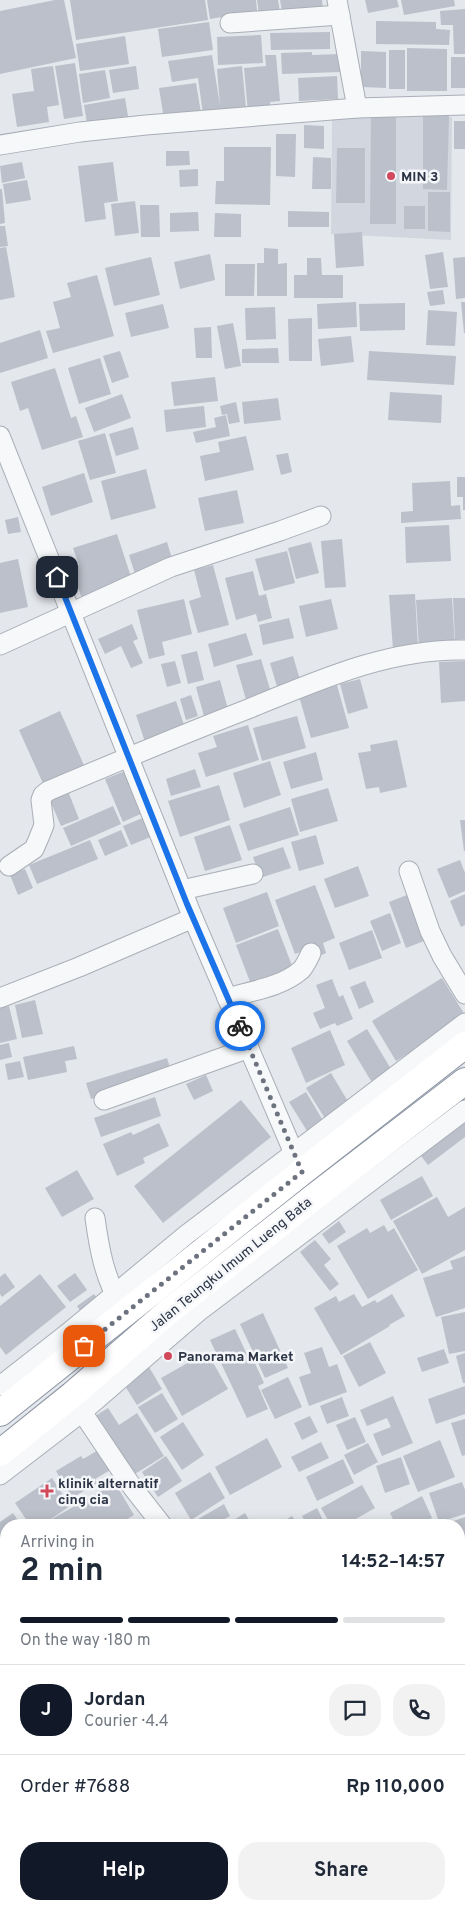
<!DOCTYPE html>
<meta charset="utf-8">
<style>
:root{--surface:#fff;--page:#f2f2f3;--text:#1f2937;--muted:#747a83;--line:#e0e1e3;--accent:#111827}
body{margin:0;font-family:Overpass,sans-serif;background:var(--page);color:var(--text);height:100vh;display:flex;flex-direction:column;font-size:19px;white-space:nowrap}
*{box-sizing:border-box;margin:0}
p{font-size:16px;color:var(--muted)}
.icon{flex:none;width:28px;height:28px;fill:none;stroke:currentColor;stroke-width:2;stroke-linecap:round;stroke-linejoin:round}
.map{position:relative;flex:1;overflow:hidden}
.panel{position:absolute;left:0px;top:1519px;width:465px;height:391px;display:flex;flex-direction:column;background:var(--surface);border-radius:20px 20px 0 0;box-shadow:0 2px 12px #0003}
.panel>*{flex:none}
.pin{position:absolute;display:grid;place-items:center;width:42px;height:42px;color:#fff;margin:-21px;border-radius:10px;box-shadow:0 2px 8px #0006}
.courier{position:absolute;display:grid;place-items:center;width:50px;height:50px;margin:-25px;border:4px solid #1a73e8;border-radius:50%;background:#fff;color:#222;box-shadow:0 1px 6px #0007}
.headline em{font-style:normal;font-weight:700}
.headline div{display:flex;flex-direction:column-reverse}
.headline{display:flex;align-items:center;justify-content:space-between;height:85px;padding:0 20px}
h1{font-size:32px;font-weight:700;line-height:38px}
.bar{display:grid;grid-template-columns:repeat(4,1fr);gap:8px 5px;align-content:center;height:60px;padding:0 20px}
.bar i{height:6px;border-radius:4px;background:var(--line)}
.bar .selected{background:var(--accent)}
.bar p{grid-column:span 4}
.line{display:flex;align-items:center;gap:12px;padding:0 20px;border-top:1px solid var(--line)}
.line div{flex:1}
.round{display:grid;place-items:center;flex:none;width:52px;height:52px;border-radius:20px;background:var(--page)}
.button{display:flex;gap:10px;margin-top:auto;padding:10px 20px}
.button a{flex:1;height:58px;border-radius:20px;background:var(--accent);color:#fff;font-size:20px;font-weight:700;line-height:58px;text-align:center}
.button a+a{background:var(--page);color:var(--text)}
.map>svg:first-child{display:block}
.built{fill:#d2d6de}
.building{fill:#bbc0ca}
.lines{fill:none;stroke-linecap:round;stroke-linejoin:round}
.minor-casing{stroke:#a9aeb7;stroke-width:21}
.highway-casing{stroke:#8b94a3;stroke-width:28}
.minor{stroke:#f7f8fa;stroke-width:19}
.highway{stroke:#fff;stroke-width:26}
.done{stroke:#6c737f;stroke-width:5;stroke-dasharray:0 9}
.route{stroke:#1a73e8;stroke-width:6}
.poi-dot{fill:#d1495b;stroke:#f4f6f9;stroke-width:2}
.labels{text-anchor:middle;stroke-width:5;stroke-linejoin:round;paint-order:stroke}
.poi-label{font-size:14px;font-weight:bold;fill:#2b3445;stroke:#f4f6f9;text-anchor:start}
.street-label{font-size:14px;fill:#2b3445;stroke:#f4f6f9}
</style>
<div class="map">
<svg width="465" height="1909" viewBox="0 0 465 1909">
<rect width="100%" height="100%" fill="#e4e7ec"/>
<polygon class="built" points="395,113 452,117 451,240 331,234 332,120"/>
<g class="building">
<polygon points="55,0 64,0 76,58 0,74 0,11"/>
<polygon points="70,0 205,0 208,20 76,40"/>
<polygon points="207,0 256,0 257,11 210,19"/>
<polygon points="257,0 278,0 280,12 259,15"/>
<polygon points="280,0 322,0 323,10 283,16"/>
<polygon points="365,0 397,0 399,7 368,13"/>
<polygon points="401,0 454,0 455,6 404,15"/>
<polygon points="465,9 465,54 454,54 453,25 441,25 440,11"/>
<polygon points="376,21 436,22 436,29 450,30 449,45 376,44"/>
<polygon points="209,22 213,50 162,57 158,29"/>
<polygon points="330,32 330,49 271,50 270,33"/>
<polygon points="261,35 263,63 218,65 217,37"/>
<polygon points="125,36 129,64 80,71 76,44"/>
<polygon points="407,48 447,49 447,91 407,91"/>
<rect x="389" y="50" width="16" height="39"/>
<polygon points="361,51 386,52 386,88 361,87"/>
<polygon points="312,52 312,55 340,54 341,72 282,74 281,53"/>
<polygon points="212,55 220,106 217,69 242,66 246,108 203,114 198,78 172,82 168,61"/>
<polygon points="265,55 276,55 280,101 270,102 271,111 248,113 244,68 266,66"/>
<rect x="451" y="57" width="14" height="31"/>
<polygon points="75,63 83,116 64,119 55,66"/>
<polygon points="53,66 59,105 47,107 49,122 17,127 12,94 34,91 31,69"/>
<polygon points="136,66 139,89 113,93 109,70"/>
<polygon points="105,70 110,98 83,103 79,74"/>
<polygon points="337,76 338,99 299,101 298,78"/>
<polygon points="196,83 201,113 164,119 159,88"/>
<polygon points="125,98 129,122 88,129 84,105"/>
<polygon points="371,116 396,116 396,224 370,224"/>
<polygon points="423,116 449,116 447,190 423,189"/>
<rect x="454" y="121" width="11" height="28"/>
<polygon points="304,125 324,126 324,149 304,148"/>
<polygon points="276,134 296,134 295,177 276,176"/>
<polygon points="224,147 271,147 270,205 215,204 216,181 224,181"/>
<polygon points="337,148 365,148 365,203 336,203"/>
<polygon points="166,151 189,151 190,165 166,166"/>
<polygon points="313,157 331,158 331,189 312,189"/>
<polygon points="22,162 25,178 2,183 0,166"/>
<polygon points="113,162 118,201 104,203 106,219 85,222 78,166"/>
<polygon points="198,169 198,186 180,187 179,170"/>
<polygon points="27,180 31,200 6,204 3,184"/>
<polygon points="0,189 2,189 5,223 0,224"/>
<polygon points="428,192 450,192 450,232 428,231"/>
<polygon points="135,201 139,233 115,236 111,204"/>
<polygon points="140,205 159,205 160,237 141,237"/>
<rect x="404" y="206" width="21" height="23"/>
<polygon points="288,211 329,212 329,227 288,227"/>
<polygon points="198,212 199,231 170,232 170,213"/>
<polygon points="215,213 241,214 241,237 214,237"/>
<polygon points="0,226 5,226 8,246 0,247"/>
<polygon points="362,232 364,266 336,268 334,234"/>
<polygon points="6,247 15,297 0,300 0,248"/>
<polygon points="264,248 278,249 278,264 287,263 287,296 257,296 257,263 264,263"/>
<polygon points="443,252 448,287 430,289 425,255"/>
<polygon points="210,254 215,280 180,289 174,262"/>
<polygon points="151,257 160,295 114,306 105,268"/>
<polygon points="465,257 465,298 456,299 453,258"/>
<polygon points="307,258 321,258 322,275 343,275 343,298 294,298 294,275 307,275"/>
<polygon points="225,264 255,264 254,296 225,296"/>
<polygon points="97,275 114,336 53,353 46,331 60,328 53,302 71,297 67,283"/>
<polygon points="443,290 445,304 430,306 427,292"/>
<polygon points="356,302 357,327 318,329 317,304"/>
<polygon points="461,302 465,302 465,333 464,333"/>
<polygon points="405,303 405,330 360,331 359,304"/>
<polygon points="163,304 169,328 131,337 125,313"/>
<polygon points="275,307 276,339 246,340 245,308"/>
<polygon points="428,310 457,312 455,346 426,345"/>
<polygon points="312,318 312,361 289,361 288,319"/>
<polygon points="233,323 241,366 225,369 217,326"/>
<polygon points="211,327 212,358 196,358 194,328"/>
<polygon points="40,330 48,358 0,373 0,343"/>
<polygon points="351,336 354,362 321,366 318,339"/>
<polygon points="278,348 279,363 242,363 242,349"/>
<polygon points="120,351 129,377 112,383 103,356"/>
<polygon points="369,351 456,356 454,385 367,380"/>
<polygon points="100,358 111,394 79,404 68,368"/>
<polygon points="55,368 71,418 76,416 83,437 42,450 28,408 20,411 11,382"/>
<polygon points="215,377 218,401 174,406 171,382"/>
<polygon points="390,392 442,395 441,423 388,420"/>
<polygon points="122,394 131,418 94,432 85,408"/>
<polygon points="278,398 281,420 244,424 242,402"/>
<polygon points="236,402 240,422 229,424 227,414 222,415 220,406"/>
<polygon points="204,406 206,427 166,432 164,410"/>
<polygon points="226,415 230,436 196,443 193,432 216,427 214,418"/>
<polygon points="133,427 139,449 116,456 109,434"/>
<polygon points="105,433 116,473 90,480 78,441"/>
<polygon points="246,436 254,470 205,481 200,456 220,452 218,442"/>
<polygon points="288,453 292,472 281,475 276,455"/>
<polygon points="146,469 156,508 111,520 101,481"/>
<polygon points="84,473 93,502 51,516 42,487"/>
<polygon points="457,477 465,477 465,510 463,510 463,497 457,497"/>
<polygon points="450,481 451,506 460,505 461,519 401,523 401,512 413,511 412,483"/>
<polygon points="237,490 244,523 205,531 198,498"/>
<polygon points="18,517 21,532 8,534 5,520"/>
<polygon points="449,525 451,561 406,563 405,527"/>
<polygon points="117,534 133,583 82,599 77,584 70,586 64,570 79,565 73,548"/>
<polygon points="342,539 346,587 325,588 321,541"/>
<polygon points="167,542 173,562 135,574 129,555"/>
<polygon points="311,542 319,573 296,579 288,548"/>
<polygon points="287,551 295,583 264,591 255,559"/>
<polygon points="18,559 28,607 0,613 0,563"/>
<polygon points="213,565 229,625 198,633 189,601 201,597 194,570"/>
<polygon points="253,571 259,596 266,594 272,618 258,622 256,614 236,620 225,578"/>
<polygon points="415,594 418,648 393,650 389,595"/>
<polygon points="452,598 455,646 419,648 416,600"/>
<polygon points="453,598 465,598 465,639 455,640"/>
<polygon points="184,599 192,634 162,642 165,655 149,659 137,610"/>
<polygon points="331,599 338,629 306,637 299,606"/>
<polygon points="289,618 294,638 263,645 259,625"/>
<polygon points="132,624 138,639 133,641 143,663 131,668 121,646 105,654 98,639"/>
<polygon points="246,633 253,655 214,667 208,644"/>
<polygon points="197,651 204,680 188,684 181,655"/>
<polygon points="293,656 301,683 278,690 270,663"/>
<polygon points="261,659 272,696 247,703 236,665"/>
<polygon points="175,661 181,683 167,687 161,664"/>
<polygon points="465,661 465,701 441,703 439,662"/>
<polygon points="360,679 368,708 348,714 340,684"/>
<polygon points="220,680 229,713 205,720 196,687"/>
<polygon points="337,685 349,728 311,738 299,696"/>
<polygon points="191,695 198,716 186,720 180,699"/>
<polygon points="176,701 185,728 145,742 136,715"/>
<polygon points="60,711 87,772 46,790 19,730"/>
<polygon points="297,716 306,748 262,761 253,728"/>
<polygon points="248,725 259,760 206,777 198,753 217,747 213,736"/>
<polygon points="397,740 407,787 380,793 379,787 366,789 358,753 371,751 370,745"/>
<polygon points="316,752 323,780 291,789 283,762"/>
<polygon points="270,761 281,795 244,808 233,773"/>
<polygon points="195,769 201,787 171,796 166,779"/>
<polygon points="128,770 145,812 123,822 105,779"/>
<polygon points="219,785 230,820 180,837 168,801"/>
<polygon points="328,788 338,821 300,832 291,799"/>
<polygon points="68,791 79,819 61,826 49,798"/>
<polygon points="113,806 121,824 71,846 63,828"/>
<polygon points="290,807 299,835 248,851 239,824"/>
<polygon points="145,817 153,836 131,845 123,826"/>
<polygon points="460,820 465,820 465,851 464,851"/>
<polygon points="230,825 242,860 205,871 194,837"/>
<polygon points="121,830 128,846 105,856 98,840"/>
<polygon points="316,835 324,864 299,871 291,842"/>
<polygon points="90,840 98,859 37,884 29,865"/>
<polygon points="283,847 291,868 260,878 253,857"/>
<polygon points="460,860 465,873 465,891 449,898 437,869"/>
<polygon points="358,866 369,896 335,908 324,879"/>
<polygon points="25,869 33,888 18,895 10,875"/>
<polygon points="315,885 335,938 323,943 326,953 315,958 311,948 295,954 275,900"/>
<polygon points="267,892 279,926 236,943 223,908"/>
<polygon points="412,893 429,939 406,948 389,902"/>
<polygon points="465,894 465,925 461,927 450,901"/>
<polygon points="390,913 401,943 382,951 370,921"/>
<polygon points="278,929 294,971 252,987 236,945"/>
<polygon points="372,930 382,958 349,970 339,943"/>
<polygon points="442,978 465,1015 465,1018 396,1061 372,1021"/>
<polygon points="332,979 339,997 343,995 353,1019 337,1026 335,1023 320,1029 313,1013 325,1008 316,985"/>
<polygon points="365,981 374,1002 359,1009 350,987"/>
<polygon points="35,1000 43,1034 22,1038 15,1005"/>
<polygon points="9,1006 17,1039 0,1043 0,1008"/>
<polygon points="367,1029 391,1069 371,1081 347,1041"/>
<polygon points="330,1030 345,1065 306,1083 291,1048"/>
<polygon points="9,1043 12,1057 0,1060 0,1045"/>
<polygon points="74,1046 77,1059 65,1061 67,1072 28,1080 23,1057"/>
<polygon points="167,1058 172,1074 91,1099 86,1083"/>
<polygon points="20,1061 24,1077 8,1080 5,1064"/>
<polygon points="331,1073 350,1105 326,1120 306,1088"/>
<polygon points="206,1075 213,1091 194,1100 186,1084"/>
<polygon points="306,1092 325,1124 309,1134 289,1102"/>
<polygon points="155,1097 161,1116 101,1137 94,1118"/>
<polygon points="241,1100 271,1137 163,1223 134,1186"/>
<polygon points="462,1119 465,1124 465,1137 428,1165 418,1152"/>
<polygon points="159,1123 169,1146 143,1158 145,1163 117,1176 103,1144 131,1132 133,1135"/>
<polygon points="77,1170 94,1199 62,1217 45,1188"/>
<polygon points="422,1176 433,1196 391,1220 380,1200"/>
<polygon points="437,1197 448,1217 465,1207 465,1250 422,1274 393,1221"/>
<polygon points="339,1221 346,1232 329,1244 322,1234"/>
<polygon points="384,1225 388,1232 394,1228 418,1270 368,1299 337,1246 367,1228 370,1233"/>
<polygon points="315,1240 331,1259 324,1265 339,1284 330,1291 300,1252"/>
<polygon points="465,1256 465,1308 436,1317 423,1278 453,1269 450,1261"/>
<polygon points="5,1273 15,1287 2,1297 0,1294 0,1277"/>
<polygon points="75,1273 87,1290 70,1302 57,1286"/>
<polygon points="40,1274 66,1307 6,1355 0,1347 0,1306"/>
<polygon points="94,1294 101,1303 83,1315 77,1306"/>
<polygon points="354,1294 362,1307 375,1300 377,1303 392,1294 405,1316 389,1325 390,1326 341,1355 314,1308 336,1296 339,1302"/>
<polygon points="465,1312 465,1351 449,1354 441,1317"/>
<polygon points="263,1313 288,1368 265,1378 240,1324"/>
<polygon points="235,1329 250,1361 253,1359 264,1383 258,1386 268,1409 247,1418 210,1340"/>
<polygon points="370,1342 386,1373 359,1387 343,1356"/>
<polygon points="322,1347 329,1367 337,1364 347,1392 309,1406 299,1377 311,1373 304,1353"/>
<polygon points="444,1349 449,1363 422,1372 417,1358"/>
<polygon points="207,1352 228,1389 182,1416 161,1378"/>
<polygon points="465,1353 465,1383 463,1383 456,1356"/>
<polygon points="149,1367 162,1389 137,1405 123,1383"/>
<polygon points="288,1377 302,1407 275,1419 261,1390"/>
<polygon points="465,1386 465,1414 436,1424 428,1399"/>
<polygon points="162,1393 178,1419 155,1433 138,1407"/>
<polygon points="393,1396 413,1443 382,1456 373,1434 391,1427 387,1418 367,1426 360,1410"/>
<polygon points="342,1397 349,1416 327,1424 320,1406"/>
<polygon points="108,1408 119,1425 137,1413 164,1456 130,1477 92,1418"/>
<polygon points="310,1416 318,1432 302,1440 294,1423"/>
<polygon points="355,1417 366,1442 347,1450 336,1425"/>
<polygon points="465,1419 465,1455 462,1456 451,1423"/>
<polygon points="183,1422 204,1455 182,1470 160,1437"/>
<polygon points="267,1438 282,1467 230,1495 215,1467"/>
<polygon points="440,1440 455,1477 418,1492 403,1456"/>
<polygon points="321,1442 329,1458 299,1472 291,1457"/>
<polygon points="368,1443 378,1462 354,1475 344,1455"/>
<polygon points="100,1449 112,1469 95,1479 97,1483 72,1498 56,1471 81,1456 83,1459"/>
<polygon points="166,1456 182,1481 158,1497 142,1472"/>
<polygon points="401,1457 410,1484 385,1493 376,1466"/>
<polygon points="343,1459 354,1483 317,1501 306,1477"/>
<polygon points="210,1472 225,1498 191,1520 175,1493"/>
<polygon points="52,1478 70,1506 45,1523 115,1483 134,1515 118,1525 30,1525 15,1503"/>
<polygon points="462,1482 465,1490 465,1514 439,1522 429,1493"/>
<polygon points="362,1485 375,1508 354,1520 357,1525 331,1525 321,1508"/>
<polygon points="422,1496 432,1518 418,1525 396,1525 390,1513"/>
<polygon points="224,1504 230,1516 214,1525 188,1525"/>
<polygon points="317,1508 325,1524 307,1525 302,1516"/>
<polygon points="13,1513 21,1525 6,1525 6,1557 0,1561 0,1522"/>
<polygon points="245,1513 252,1525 231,1525 229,1523"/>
<polygon points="292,1516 298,1525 277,1525"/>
<polygon points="465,1517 465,1535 459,1537 459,1525 443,1525"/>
<polygon points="131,1519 134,1525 121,1525"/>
<polygon points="465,1540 465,1573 463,1574 459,1563 459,1542"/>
<polygon points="6,1562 6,1579 0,1567 0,1565"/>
<polygon points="0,1582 6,1592 6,1712 1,1715 0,1713"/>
<polygon points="465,1624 465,1648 459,1641 459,1630"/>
<polygon points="459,1646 465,1653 465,1665 459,1671"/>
<polygon points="459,1716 465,1723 465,1734 459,1739"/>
<polygon points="463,1783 465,1785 465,1815 459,1821 459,1787"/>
<polygon points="459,1842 465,1849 465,1867 459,1872"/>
<polygon points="6,1851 6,1873 0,1875 0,1853"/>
<polygon points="6,1896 6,1904 12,1904 13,1909 0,1909 0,1898"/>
<polygon points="47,1904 60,1904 49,1909"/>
<polygon points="156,1904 213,1904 216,1909 159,1909"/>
<polygon points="215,1904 238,1904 240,1908 217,1909"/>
<polygon points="327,1904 339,1904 343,1909 321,1909"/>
<polygon points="352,1904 365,1904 359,1909 356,1909"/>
<polygon points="385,1904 396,1904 401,1909 379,1909"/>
</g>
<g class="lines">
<defs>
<g id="minor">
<polyline points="337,0 357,108"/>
<polyline points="230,23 340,15"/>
<polyline points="0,145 80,132 146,125 357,108 465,105"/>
<polyline points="0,436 193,918 302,1172"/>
<polyline points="0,645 171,567 280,531 321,516"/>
<path d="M9,866L34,849L38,840L44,825L41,800L43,795L48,791C114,763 181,735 248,709C317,681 389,648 465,650"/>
<polyline points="409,871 430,931 442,956 465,994"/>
<polyline points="182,890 253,874"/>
<polyline points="0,998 79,967 193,918"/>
<path d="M227,998C251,991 282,987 301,970C305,966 308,959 311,953"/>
<polyline points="104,1100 249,1048"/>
<path d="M95,1218C99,1247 104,1277 120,1303"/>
<polyline points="0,1386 68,1333 186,1235 465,1023"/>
<polyline points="76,1403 133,1488 162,1525"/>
<polyline points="0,1475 82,1412 198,1312 465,1110"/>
<polyline points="459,1607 465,1601"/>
<polyline points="459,1679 465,1685"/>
<polyline points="459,1705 465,1712"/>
<polyline points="0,1739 6,1749"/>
<polyline points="459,1747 465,1741"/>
<polyline points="459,1878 465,1873"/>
<polyline points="87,1909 98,1904"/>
<polyline points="273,1909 279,1904"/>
<polyline points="424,1909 430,1904"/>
</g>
<g id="highway">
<polyline points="0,1413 302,1172 465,1045"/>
<polyline points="0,1453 72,1395 169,1311 314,1197 465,1081"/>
</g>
</defs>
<use href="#minor" class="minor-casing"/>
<use href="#highway" class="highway-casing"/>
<use href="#minor" class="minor"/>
<use href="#highway" class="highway"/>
</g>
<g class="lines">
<polyline class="done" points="84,1346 302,1172 240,1026"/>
<polyline class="route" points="57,577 187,904 240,1026"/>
</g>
<g class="poi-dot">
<circle cx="391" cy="176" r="5"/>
<circle cx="168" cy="1356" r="5"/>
<path d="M44.5 1483.5h5v5h5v5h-5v5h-5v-5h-5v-5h5z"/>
</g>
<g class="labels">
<g class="poi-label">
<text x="401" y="181">MIN 3</text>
<text x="178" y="1361">Panorama Market</text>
<text x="58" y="1488">klinik alternatif<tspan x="58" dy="16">cing cia</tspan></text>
</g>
<g class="street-label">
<text transform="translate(230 1264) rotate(-39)" y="5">Jalan Teungku Imum Lueng Bata</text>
</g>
</g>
</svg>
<div class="pin" style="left:84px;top:1346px;background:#ea580c"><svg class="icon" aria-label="bag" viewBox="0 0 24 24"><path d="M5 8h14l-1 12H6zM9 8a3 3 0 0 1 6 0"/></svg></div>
<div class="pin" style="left:57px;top:577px;background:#1f2937"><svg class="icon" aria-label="home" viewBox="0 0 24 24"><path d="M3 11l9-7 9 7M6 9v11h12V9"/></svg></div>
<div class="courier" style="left:240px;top:1026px"><svg class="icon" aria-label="bike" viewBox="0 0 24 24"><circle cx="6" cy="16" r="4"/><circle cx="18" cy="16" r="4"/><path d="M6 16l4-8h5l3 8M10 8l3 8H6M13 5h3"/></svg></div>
<section class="panel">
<div class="headline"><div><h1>2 min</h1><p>Arriving in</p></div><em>14:52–14:57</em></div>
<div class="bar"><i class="selected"></i><i class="selected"></i><i class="selected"></i><i></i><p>On the way · 180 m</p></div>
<div class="line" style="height:90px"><b class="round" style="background:var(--accent);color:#fff">J</b><div><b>Jordan</b><p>Courier · 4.4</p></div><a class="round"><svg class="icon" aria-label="chat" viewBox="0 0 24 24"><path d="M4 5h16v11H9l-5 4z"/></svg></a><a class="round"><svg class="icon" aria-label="phone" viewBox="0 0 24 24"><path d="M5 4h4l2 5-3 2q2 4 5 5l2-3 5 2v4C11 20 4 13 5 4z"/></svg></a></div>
<div class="line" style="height:65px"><div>Order #7688</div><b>Rp 110,000</b></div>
<div class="button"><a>Help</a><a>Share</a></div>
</section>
</div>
